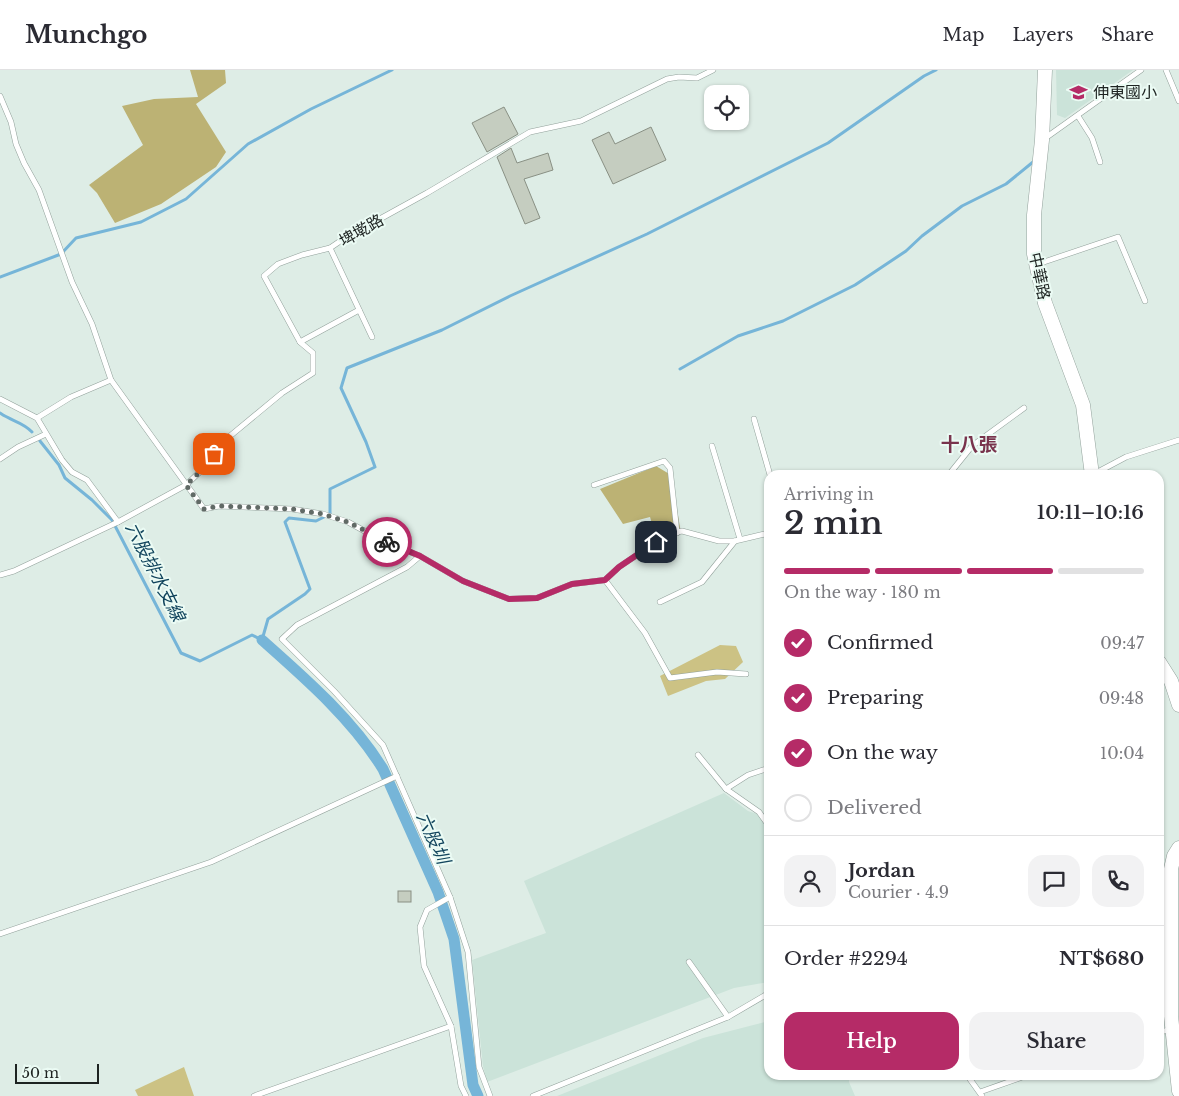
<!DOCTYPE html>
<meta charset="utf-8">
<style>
:root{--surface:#fff;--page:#f2f2f3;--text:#2b2b33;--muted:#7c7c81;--line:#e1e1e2;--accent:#b52b67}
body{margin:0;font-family:"Libre Baskerville","Noto Sans TC",serif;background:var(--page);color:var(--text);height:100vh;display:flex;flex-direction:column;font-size:19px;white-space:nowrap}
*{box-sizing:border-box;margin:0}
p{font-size:16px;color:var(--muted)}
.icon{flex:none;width:28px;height:28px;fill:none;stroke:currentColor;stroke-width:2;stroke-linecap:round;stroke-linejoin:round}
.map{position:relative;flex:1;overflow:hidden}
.sheet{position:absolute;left:764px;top:400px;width:400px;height:610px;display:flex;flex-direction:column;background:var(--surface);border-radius:15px;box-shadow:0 1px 4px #0004}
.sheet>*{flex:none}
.fabs{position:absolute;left:704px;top:15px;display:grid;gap:10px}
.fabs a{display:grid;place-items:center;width:45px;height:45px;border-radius:10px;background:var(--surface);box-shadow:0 1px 4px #0004;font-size:25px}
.scale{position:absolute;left:15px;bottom:12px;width:84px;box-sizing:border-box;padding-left:5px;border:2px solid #1d2321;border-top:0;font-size:14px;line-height:18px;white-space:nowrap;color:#1d2321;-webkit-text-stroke:4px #ebfbf4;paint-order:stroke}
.pin{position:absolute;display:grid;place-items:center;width:42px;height:42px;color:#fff;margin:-21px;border-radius:10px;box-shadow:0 2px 8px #0006}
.courier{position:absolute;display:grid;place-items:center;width:50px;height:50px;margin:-25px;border:4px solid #b52b67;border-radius:50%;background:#fff;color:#222;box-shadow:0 1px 6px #0007}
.overview em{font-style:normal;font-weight:600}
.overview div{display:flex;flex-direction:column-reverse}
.overview{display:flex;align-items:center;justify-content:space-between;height:85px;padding:0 20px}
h1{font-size:32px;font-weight:600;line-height:38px}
.bar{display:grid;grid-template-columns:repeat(4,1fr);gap:8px 5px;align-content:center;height:60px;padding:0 20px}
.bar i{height:6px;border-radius:4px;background:var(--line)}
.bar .active{background:var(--accent)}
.bar p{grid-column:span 4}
.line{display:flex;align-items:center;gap:12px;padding:0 20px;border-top:1px solid var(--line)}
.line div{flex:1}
.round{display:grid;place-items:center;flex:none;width:52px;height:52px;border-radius:15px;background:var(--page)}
ol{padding:0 20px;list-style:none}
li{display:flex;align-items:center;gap:15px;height:55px}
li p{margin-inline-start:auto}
li .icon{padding:5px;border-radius:50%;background:var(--accent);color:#fff;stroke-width:4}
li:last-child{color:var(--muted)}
li i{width:28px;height:28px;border:2px solid var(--line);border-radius:50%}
.primary-button{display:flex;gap:10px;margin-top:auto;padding:10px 20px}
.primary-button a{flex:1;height:58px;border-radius:15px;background:var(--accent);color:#fff;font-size:20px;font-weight:600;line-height:58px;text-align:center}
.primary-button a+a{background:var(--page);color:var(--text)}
header{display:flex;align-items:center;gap:30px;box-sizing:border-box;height:70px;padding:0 25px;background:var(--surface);border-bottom:1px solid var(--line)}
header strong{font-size:24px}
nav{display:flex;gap:28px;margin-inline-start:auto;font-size:18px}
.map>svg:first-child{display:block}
.built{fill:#cbe3d9}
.green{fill:#ccc284}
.forest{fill:#bcb274}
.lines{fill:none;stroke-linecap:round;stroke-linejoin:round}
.stream{stroke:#76b5d8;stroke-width:3}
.canal{stroke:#76b5d8;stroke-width:11}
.building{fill:#c5cdc0;stroke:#899084}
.lane-casing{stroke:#92a19b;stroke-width:6}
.secondary-casing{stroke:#92a19b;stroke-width:15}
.lane{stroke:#fff;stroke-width:5}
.secondary{stroke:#fff;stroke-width:14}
.done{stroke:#616a66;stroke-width:5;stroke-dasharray:0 9}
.route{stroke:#b52b67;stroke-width:6}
.labels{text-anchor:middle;stroke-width:4;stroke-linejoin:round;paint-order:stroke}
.poi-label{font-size:16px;fill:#1d2321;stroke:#ebfbf4;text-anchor:start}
.street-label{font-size:16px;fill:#1d2321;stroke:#ebfbf4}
.water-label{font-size:18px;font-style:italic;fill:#12455d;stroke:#ebfbf4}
.quarter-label{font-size:19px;font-weight:bold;fill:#79344d;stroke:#ebfbf4}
</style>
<header>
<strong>Munchgo</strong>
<nav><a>Map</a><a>Layers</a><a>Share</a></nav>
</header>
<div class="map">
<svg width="1179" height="1026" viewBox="0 0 1179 1026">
<rect width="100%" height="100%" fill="#deede6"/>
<g class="built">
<polygon points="1056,0 1133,0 1065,48 1057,45"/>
<polygon points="724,723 748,741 769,748 769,912 734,918 487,1012 483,996 472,890 546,863 524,811"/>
<polygon points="769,951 769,1005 849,1005 849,1012 855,1026 557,1026 703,968"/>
</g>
<g class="green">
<polygon points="720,575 736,576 743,592 725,609 706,611 668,626 660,606"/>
<polygon points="184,997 194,1026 138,1026 135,1020"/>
</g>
<g class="forest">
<polygon points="190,0 225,0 226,13 196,34 226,82 216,97 161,134 115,153 97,123 89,115 143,75 122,36 154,29 198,27"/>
<polygon points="656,396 671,405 681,463 658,474 650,447 623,454 600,419"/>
</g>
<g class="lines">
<g class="stream">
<polyline points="0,207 61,184 76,168 141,152 186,129 248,74 311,39 392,0"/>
<polyline points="680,299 738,266 783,251 855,215 906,181 922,166 962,136 1006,114 1033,92"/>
<path d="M0,343C11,351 23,352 32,362"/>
<polyline points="40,371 59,395 65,408 92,430 112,450 181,583 200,591 252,565 262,570 268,549 305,524 310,519 285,452 289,448 316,451 330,444 330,419 375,397 366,372 341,318 347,298 442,260 510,226 647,164 828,73 924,6 936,0"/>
</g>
<path class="canal" d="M262,570C306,609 352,649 383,699L438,822L454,869L473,1015L478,1026"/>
</g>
<g class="building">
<polygon points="504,37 518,64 487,82 472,53"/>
<polygon points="651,57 666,90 613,114 592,70 609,62 615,74"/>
<polygon points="511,78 517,93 548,83 553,100 524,109 540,148 525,154 497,87"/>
<rect x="398" y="821" width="13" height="11"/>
</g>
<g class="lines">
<defs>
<g id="lane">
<polyline points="1166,0 1179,31"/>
<polyline points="0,26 11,52 16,74 24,93 39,120 72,212 92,254 111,310 71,327 37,348"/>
<polyline points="1078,46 1092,68 1100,92"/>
<polyline points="1044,69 1141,0"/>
<polyline points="330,178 372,267"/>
<polyline points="1038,194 1118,167 1145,231"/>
<polyline points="300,272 359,240"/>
<polyline points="111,310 204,439 219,436 292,439 323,444 348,452 383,471 420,486 463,511 509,529 537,528 572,514 605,510 619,497 668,464 682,461 719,471 735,471 769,463"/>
<polyline points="0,329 37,348 62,390 72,402 87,410 118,452 186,415 204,398 224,371 282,323 313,303 313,283 300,272 264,206 278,194 302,185 330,178 361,157 378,150 427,123 530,62 581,51 667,9 679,7 697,8 713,0"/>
<polyline points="754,349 770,405"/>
<polyline points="712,376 740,469"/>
<polyline points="0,389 18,377 46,364"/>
<polyline points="1094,404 1126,387 1179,370"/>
<polyline points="951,405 951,402 972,376 1024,338"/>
<polyline points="594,415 664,391 670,398 677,463"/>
<polyline points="420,486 407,497 297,555 282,569 334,621 383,675 450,827 468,882 479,997 490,1026"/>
<polyline points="0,505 14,501 118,452"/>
<polyline points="605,510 645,563 670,608 717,602 746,604"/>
<polyline points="660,532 702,512 735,471"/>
<polyline points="698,685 726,719 759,742 769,756"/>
<polyline points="726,719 748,705 769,698"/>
<polyline points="450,827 427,840 420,857 424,896 451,956 461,1016 466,1026"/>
<polyline points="0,864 211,792 397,706"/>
<polyline points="1159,873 1171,870"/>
<polyline points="689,892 728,947"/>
<polyline points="1159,963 1170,959"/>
<polyline points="967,1005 982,1026"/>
<polyline points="980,1022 1028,1005"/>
<polyline points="254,1026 451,956"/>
<polyline points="533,1026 728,947 769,923"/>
</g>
<g id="secondary">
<polyline points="1045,0 1042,70 1034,145 1034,184 1045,233 1083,335 1092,405"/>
<polyline points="1159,592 1171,611 1179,635"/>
<polyline points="1179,778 1174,786 1171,799 1171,946 1179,1021"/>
</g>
</defs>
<use href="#lane" class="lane-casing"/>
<use href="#secondary" class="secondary-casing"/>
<use href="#lane" class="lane"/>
<use href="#secondary" class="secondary"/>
</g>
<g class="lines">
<polyline class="done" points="214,384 204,398 186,415 204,439 219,436 292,439 323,444 348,452 387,472"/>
<polyline class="route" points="387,472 420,486 463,511 509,529 537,528 572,514 605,510 619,497 656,472"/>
</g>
<defs>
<symbol id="school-bare" viewBox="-9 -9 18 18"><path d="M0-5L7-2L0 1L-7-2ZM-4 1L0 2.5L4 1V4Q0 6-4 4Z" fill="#b52b67" stroke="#ebfbf4" stroke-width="2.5" paint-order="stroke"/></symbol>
</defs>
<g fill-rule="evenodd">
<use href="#school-bare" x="1066" y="10" width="25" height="25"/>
</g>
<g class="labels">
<g class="poi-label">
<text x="1093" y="28">伸東國小</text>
</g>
<g class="street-label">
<text transform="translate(361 160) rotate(-30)" y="6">埤墘路</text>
<text transform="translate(1040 206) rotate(78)" y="6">中華路</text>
</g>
<g class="water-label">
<text transform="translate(155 502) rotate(63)" y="6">六股排水支線</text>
<text transform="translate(433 768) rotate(66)" y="6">六股圳</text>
</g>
<g class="quarter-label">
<text x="969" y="381">十八張</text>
</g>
</g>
</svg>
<div class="fabs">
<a><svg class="icon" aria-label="locate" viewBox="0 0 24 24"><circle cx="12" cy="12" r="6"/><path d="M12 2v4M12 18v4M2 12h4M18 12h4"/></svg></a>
</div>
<div class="scale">50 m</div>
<div class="pin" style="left:214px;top:384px;background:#ea580c"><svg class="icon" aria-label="bag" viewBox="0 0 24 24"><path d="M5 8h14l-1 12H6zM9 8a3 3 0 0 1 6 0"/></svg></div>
<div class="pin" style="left:656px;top:472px;background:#1f2937"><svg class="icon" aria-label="home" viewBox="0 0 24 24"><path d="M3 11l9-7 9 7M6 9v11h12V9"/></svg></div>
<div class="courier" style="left:387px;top:472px"><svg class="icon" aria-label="bike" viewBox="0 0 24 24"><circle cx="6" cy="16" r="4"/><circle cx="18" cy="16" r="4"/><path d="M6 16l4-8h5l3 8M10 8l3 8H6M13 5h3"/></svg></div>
<section class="sheet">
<div class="overview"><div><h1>2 min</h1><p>Arriving in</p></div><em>10:11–10:16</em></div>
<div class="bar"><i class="active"></i><i class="active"></i><i class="active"></i><i></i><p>On the way · 180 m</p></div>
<ol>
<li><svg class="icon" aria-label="check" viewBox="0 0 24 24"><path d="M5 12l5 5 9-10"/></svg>Confirmed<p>09:47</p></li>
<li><svg class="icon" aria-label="check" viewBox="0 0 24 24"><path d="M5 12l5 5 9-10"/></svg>Preparing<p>09:48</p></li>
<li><svg class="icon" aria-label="check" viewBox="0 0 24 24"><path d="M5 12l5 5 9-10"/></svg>On the way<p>10:04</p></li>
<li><i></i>Delivered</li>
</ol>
<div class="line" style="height:90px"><a class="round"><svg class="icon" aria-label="person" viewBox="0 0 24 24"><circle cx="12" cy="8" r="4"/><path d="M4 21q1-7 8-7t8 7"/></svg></a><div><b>Jordan</b><p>Courier · 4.9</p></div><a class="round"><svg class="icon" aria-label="chat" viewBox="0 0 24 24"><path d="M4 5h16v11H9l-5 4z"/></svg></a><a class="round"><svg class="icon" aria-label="phone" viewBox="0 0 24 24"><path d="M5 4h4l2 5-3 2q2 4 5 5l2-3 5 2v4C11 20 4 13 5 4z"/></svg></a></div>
<div class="line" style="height:65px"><div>Order #2294</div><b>NT$680</b></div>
<div class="primary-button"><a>Help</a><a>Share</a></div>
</section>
</div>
